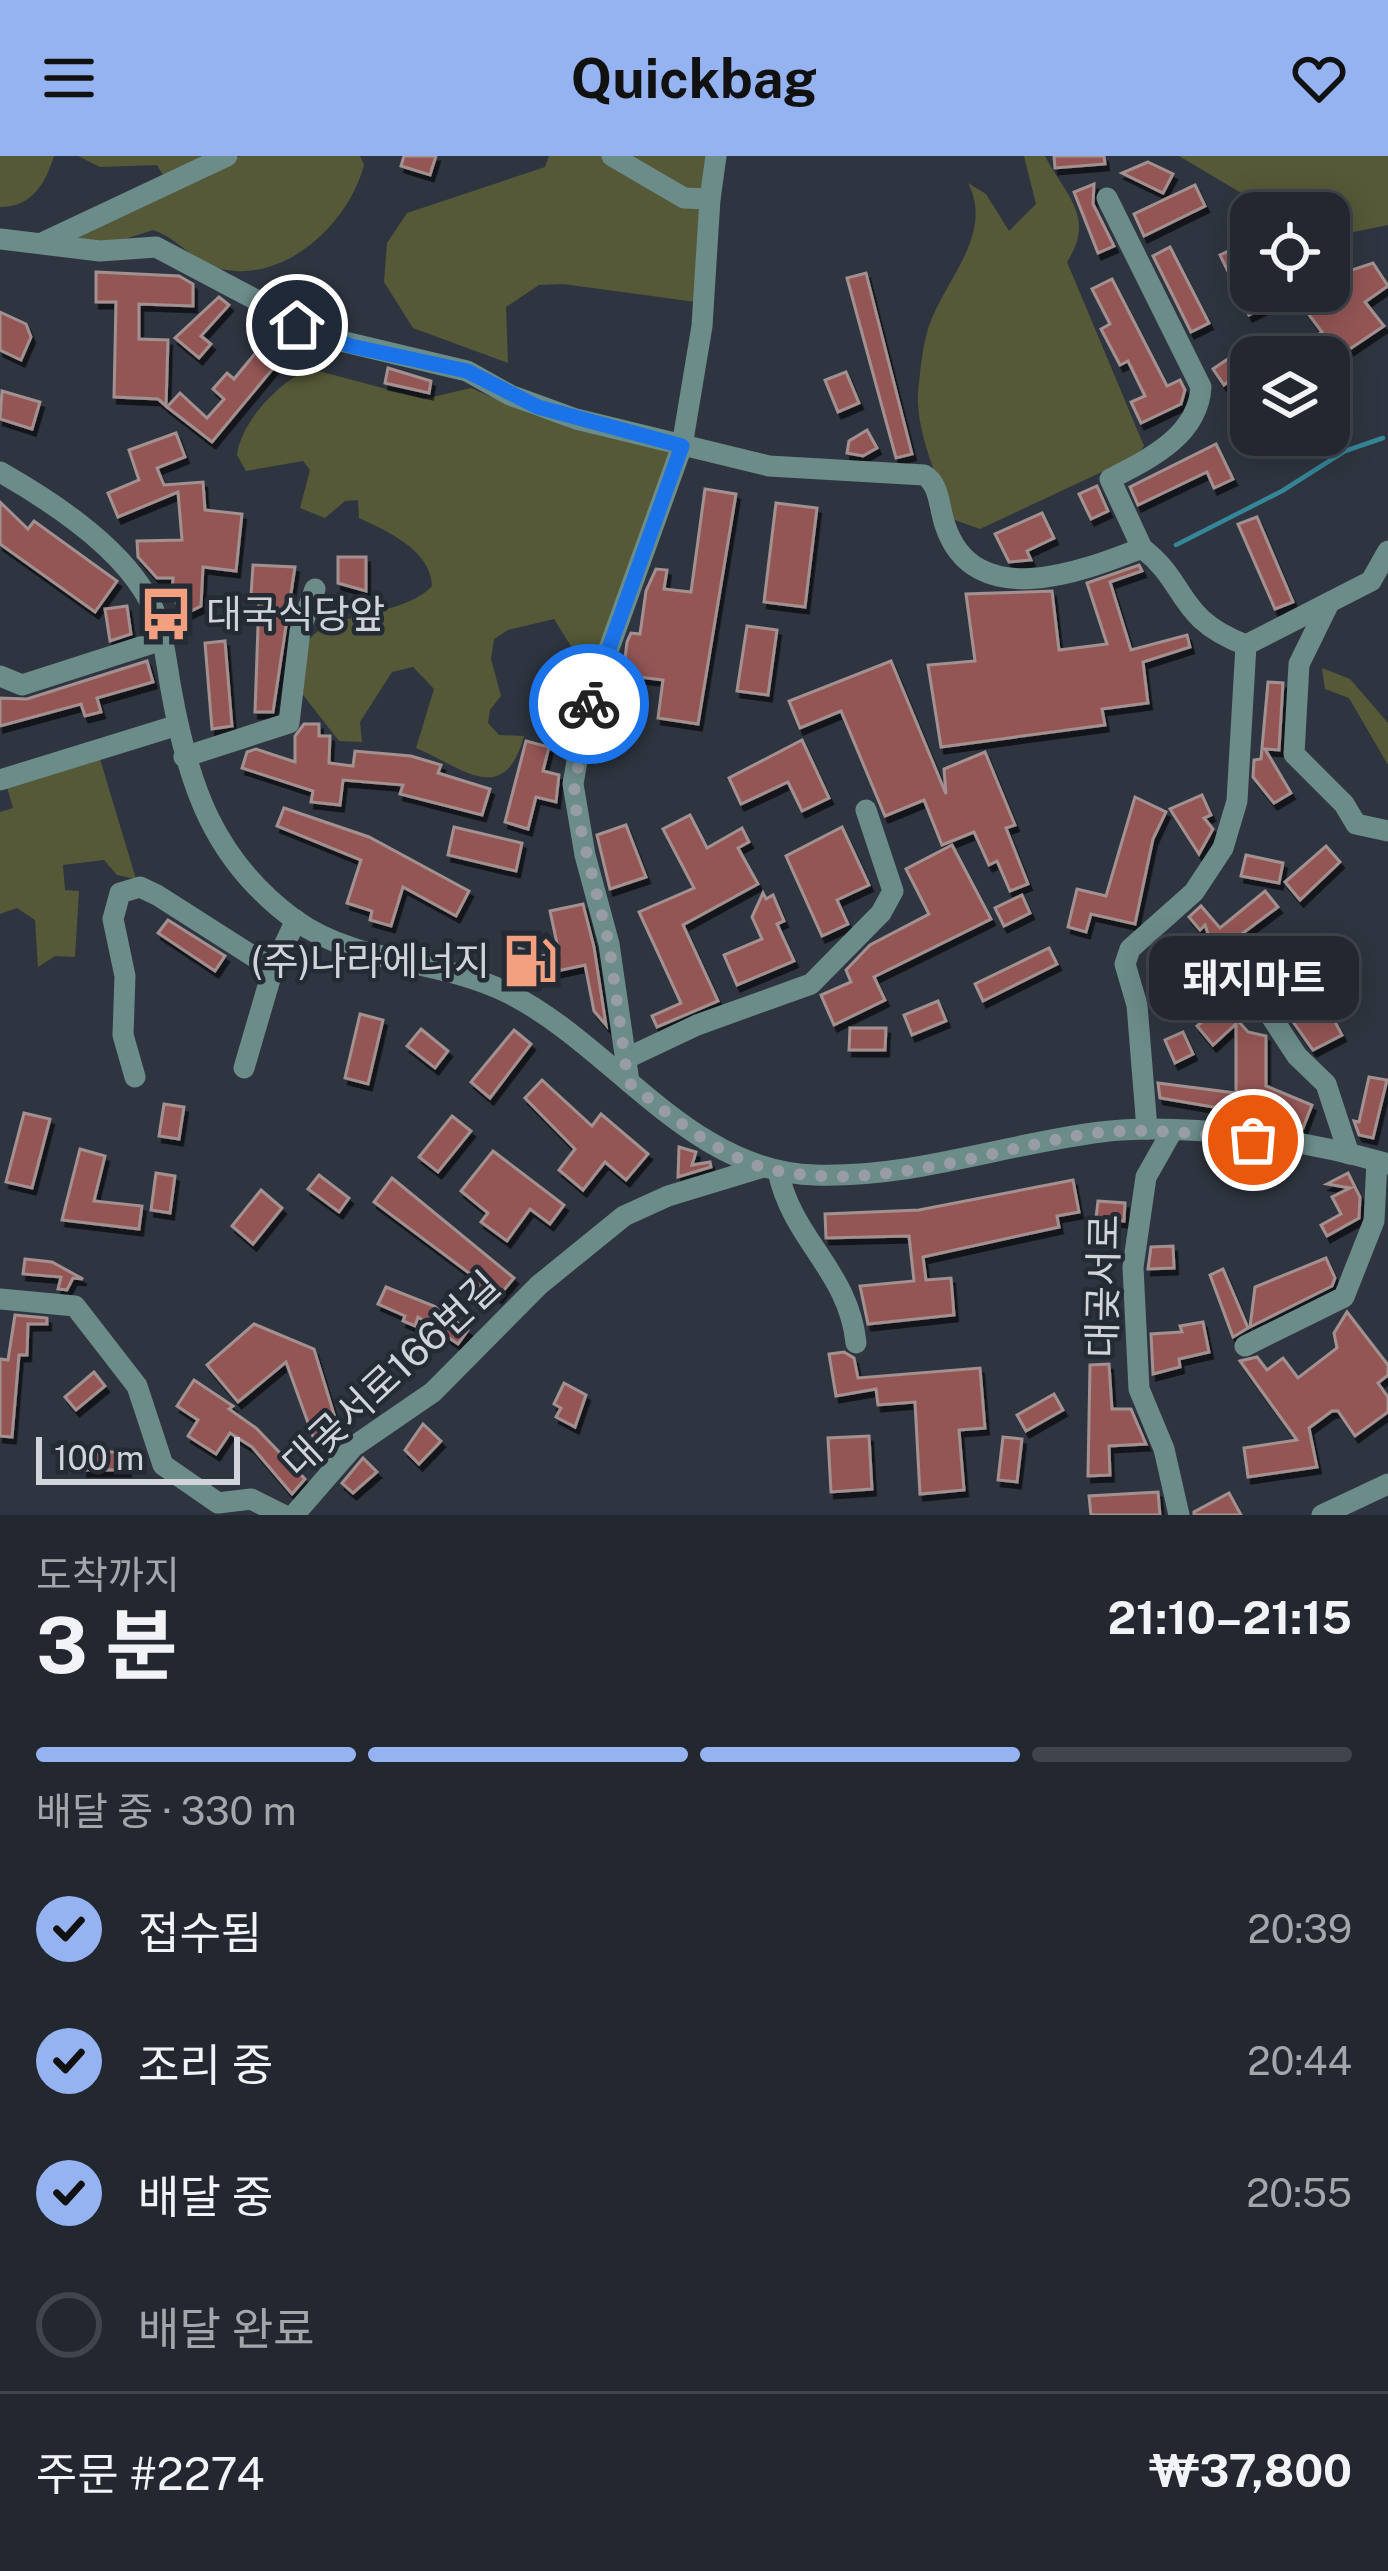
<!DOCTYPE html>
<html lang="ko">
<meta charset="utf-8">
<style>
:root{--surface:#232830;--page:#2f343c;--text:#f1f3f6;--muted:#a3a6ab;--line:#40444c;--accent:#95b2f1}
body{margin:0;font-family:"Public Sans","Noto Sans KR",sans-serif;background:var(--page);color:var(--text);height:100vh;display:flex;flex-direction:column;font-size:45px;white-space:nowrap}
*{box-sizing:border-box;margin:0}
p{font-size:39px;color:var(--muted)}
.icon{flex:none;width:66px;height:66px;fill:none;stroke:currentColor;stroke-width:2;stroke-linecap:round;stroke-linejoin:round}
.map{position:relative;height:1359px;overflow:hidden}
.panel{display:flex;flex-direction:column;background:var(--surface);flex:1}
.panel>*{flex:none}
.controls{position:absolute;left:1230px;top:36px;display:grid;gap:24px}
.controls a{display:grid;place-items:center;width:120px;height:120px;border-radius:24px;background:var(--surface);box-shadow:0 6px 30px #0003,0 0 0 3px var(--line);font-size:60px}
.scale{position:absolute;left:36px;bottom:30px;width:204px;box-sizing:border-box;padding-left:12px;border:6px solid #d1d5db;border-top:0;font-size:33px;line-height:42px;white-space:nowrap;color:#d1d5db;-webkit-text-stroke:9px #252b35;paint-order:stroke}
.pin{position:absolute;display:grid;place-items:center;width:102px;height:102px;color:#fff;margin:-51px;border:6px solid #fff;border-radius:50%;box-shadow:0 3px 12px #0007}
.courier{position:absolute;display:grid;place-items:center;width:120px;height:120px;margin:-60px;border:9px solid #1a73e8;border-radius:50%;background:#fff;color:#222;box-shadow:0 3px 15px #0007}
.bubble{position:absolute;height:84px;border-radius:24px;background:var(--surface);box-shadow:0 6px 30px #0003,0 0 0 3px var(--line);font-size:39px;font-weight:700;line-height:84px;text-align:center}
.head em{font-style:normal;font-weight:700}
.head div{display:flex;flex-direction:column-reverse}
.head{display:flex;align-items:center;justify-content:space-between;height:204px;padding:0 36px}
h1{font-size:78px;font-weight:700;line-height:90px}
.bar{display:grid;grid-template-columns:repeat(4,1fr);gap:18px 12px;align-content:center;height:144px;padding:0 36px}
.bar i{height:15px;border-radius:9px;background:var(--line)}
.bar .active{background:var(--accent)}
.bar p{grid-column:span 4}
.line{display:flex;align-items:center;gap:30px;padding:0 36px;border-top:3px solid var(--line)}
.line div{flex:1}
ol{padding:0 36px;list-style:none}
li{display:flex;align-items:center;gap:36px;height:132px}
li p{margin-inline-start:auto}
li .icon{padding:12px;border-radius:50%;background:var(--accent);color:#111;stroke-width:4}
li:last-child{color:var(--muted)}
li i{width:66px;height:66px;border:6px solid var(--line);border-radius:50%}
header{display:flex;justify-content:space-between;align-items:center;height:156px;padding:0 36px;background:var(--accent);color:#111;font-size:54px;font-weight:700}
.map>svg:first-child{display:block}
.green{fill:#555937}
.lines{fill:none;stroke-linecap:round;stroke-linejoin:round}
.stream{stroke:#358698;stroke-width:4.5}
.building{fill:#945755;stroke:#a29190;stroke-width:3;filter:url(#shadow)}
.minor{stroke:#6c8c89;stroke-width:21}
.done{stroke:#989da5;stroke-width:12;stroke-dasharray:0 21.6}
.route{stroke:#1a73e8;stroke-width:15}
.labels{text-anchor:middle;stroke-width:9;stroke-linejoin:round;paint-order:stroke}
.poi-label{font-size:39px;fill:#d1d5db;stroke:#252b35;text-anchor:start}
.street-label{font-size:39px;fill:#d1d5db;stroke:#252b35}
</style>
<header><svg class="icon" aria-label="menu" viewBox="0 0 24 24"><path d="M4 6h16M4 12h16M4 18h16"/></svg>Quickbag<svg class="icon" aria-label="heart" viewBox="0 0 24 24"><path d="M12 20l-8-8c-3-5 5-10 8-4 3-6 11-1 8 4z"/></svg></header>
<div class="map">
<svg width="1388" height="1359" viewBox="0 0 1388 1359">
<defs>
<filter id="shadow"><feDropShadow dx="3.5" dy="6" stdDeviation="0" flood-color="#0009"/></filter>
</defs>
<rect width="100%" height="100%" fill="#2f3540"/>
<g class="green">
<path d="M0,0H54C45,28 32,51 0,51Z"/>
<polygon points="78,0 216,0 166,24 157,9 100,11"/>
<path d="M240,0H360L364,9C349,67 284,130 217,112C192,105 178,82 153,74L119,85H67Z"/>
<polygon points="549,0 709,0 696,146 563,128 539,129 506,151 508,207 413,172 384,126 387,87 407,57 545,11"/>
<path d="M1024,0H1045C1066,40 1096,61 1067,106L1144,290L1138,299L980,373L952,363C939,325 916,278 918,237C920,217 922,193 928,173C943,125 995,79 968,27L986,38L1009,75L1036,48Z"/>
<polygon points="1179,0 1388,0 1388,69 1329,81 1329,57 1275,57"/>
<path d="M311,213L424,243L471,232L533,259L670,295L589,519L554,463L508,474L494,483L491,503L501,540L490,554L488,567L499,579L524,580C504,653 462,611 416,592L434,533L413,511L392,516L360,566L362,586L339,585L300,535C302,521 302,501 307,488C320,456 404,462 432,430C431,394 387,375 359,362L358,344L345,345L325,362L300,352L310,314L303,305L246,315L237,299C240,267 281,223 311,213Z"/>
<polygon points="1322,512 1350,523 1388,567 1388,609 1349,542 1325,533"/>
<polygon points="100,603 136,723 117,719 104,704 63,709 65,734 79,735 75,801 55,800 38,811 35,764 17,752 0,758 0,656 13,652 6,628"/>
</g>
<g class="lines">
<polyline class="stream" points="1176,389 1282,335 1345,295 1383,282"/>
</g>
<g class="building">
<polygon points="404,0 436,0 430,19 401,10"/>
<polygon points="1054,0 1104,0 1105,8 1055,12"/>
<polygon points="1148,6 1173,18 1163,37 1122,17"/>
<polygon points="1094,28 1093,48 1114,90 1098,97 1074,36"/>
<polygon points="1195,29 1205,50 1144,80 1134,58"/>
<polygon points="1248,86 1251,135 1271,135 1276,146 1249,159 1220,99"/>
<polygon points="1170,91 1209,167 1191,176 1153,100"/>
<polygon points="1329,98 1343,117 1373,107 1388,130 1365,146 1384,170 1329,207 1329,201 1287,201 1322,176 1291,135 1329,135"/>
<polygon points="96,116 179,120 193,128 193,150 139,148 139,183 168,184 166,250 158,243 114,241 116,146 96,146"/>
<polygon points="866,117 912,298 896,302 847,122"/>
<polygon points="1112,123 1167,230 1180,224 1185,234 1181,248 1141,267 1131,246 1145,240 1128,205 1120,209 1101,173 1110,168 1092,133"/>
<polygon points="219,141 229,149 201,180 211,188 199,202 175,182"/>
<polygon points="0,156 26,168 31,181 21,204 0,194"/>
<polygon points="276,172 295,186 212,286 167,251 180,237 207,262 224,243 213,233 227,217 234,223"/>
<polygon points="1247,190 1251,196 1251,255 1230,224 1224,229 1213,213"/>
<polygon points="388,212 431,225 429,237 385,227"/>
<polygon points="846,216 859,247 838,256 825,224"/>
<polygon points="2,235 40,246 32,273 0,263"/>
<polygon points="867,274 877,292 863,300 847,297 849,285"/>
<polygon points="176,277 185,301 157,312 164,329 203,326 205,354 242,358 236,415 203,411 201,450 183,459 172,439 173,422 157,422 138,401 137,385 182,384 178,336 118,361 108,337 139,324 129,294"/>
<polygon points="1216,288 1233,323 1214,332 1207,316 1138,349 1130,331"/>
<polygon points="1097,330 1108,355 1091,363 1079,338"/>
<polygon points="705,333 736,338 698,568 658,562 663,524 623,519 627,486 631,477 640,478 646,435 656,413 667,414 664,433 691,436"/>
<polygon points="0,346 28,373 34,365 117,425 95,456 0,388"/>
<polygon points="776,347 817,352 805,451 764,446"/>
<polygon points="1042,357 1054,382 1027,395 1031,404 1009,406 995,378"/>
<polygon points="1257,361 1293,446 1275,453 1238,368"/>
<polygon points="338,401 366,401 366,435 338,427"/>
<polygon points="253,409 295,411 273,556 255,556 259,441 251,440"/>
<polygon points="1139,409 1142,415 1110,426 1131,494 1187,479 1190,491 1143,506 1148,547 1102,553 1105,569 941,591 928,509 975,505 966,438 1052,435 1059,494 1107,488 1087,427"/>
<polygon points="127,450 131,478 110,485 105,453"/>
<polygon points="747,470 777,474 768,539 737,535"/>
<polygon points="225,485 232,570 212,573 205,487"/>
<polygon points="147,505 153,526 97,542 101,556 85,560 81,548 0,570 0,542 27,543"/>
<polygon points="891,505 946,638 944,613 985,596 1015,669 1006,672 1028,728 1010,735 997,705 989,709 974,676 942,689 924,644 885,660 841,555 800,572 789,545"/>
<polygon points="1268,526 1283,527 1279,594 1265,593 1291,637 1274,647 1253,621 1254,604 1261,603"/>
<polygon points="304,568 319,568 319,580 330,580 329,607 353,610 355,595 411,600 441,609 438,617 490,633 482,659 400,638 403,629 343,624 340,649 311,646 313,635 242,612 247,596 256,593 295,606 295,580"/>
<polygon points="802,584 829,642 802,655 788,626 741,648 729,622"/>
<polygon points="526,585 549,591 543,615 559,619 556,646 536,641 528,673 505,666"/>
<polygon points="1202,639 1211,659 1204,662 1213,673 1199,698 1170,653"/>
<polygon points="1135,641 1166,656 1153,683 1135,768 1091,758 1086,776 1068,771 1077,733 1106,740"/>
<polygon points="284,652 369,681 469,735 456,760 403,731 391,770 370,764 372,755 347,747 361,704 277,670"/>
<polygon points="690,659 707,692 742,672 749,686 738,692 758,728 683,769 718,845 657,871 652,860 681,847 639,756 694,732 663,673"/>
<polygon points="626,669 646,721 610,733 597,679"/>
<polygon points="454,671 522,687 516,715 448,699"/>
<polygon points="842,671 869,729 837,744 848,768 822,780 786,700"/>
<polygon points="952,689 991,763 874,821 885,844 834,869 821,839 851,826 846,814 870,789 929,758 906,713"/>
<polygon points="1326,690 1340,706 1300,744 1285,726"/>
<polygon points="1246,699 1283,707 1279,727 1241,720"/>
<polygon points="1265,735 1278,751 1215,798 1205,769 1200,774 1189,761 1201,750 1220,772"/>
<polygon points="763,737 766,743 773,739 784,765 777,768 794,805 737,829 724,799 762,783 752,761"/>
<polygon points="1022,739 1030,757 1004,770 995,752"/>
<polygon points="583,748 594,791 606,869 594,855 585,809 543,818 509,807 515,791 542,800 559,797 550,755"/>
<polygon points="168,764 225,800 215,815 158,777"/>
<polygon points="1278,782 1290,795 1265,818 1253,804"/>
<polygon points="1049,792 1057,808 983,845 975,828"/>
<polygon points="1220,806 1231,825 1215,839 1248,876 1266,880 1266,930 1312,949 1303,972 1267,957 1271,947 1226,947 1225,953 1160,942 1158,927 1236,937 1236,868 1213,889 1197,870 1210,859 1188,835"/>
<polygon points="1323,843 1342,879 1313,894 1289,860"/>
<polygon points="938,845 946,865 912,879 904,859"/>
<polygon points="360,858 383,864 368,928 345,922"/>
<polygon points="850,872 886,872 885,894 849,894"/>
<polygon points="421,873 448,895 435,912 407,890"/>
<polygon points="514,874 531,888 490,942 471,926"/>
<polygon points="1183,876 1193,898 1175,907 1165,884"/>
<polygon points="1369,921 1387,924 1373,982 1359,979 1354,965 1359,966"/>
<polygon points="542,924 592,970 601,958 648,998 626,1024 605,1006 583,1034 559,1014 575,993 525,942"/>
<polygon points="164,948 184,951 179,983 159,980"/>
<polygon points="24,957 50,963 32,1032 6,1026"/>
<polygon points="452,960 471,975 438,1016 419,1001"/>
<polygon points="679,991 696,996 692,1009 710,1006 711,1011 678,1021"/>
<polygon points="80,993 105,1000 94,1045 142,1050 139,1073 62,1064"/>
<polygon points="493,995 564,1049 550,1068 530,1053 507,1085 481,1066 488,1057 461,1035"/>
<polygon points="156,1017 175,1020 170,1057 151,1054"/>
<polygon points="1348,1017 1360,1041 1359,1062 1327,1080 1321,1069 1341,1058 1332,1041 1350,1032 1327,1028"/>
<polygon points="319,1019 349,1042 339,1056 308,1033"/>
<polygon points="392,1022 514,1122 498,1141 488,1132 480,1142 466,1129 473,1120 374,1046"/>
<polygon points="1073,1024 1079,1056 1057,1060 1059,1071 923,1101 926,1124 951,1122 954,1159 868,1168 860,1130 914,1125 909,1080 826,1082 825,1058 919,1054"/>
<polygon points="261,1034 282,1052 253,1088 232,1070"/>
<polygon points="1098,1045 1125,1047 1124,1065 1096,1062"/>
<polygon points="1173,1090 1174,1112 1148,1113 1151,1091"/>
<polygon points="1326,1102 1335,1122 1332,1130 1250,1171 1255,1131"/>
<polygon points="25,1103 52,1106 83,1123 73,1122 67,1134 58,1133 61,1121 23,1118"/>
<polygon points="1223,1113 1248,1172 1233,1181 1210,1119"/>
<polygon points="386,1131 434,1150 468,1174 458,1188 418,1161 415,1170 403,1165 405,1160 378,1148"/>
<polygon points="1347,1156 1388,1209 1388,1219 1378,1227 1388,1241 1388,1256 1355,1280 1338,1255 1332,1255 1309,1272 1317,1311 1248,1321 1244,1292 1297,1284 1240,1205 1257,1201 1267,1214 1283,1202 1298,1222 1337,1192 1334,1177"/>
<polygon points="15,1159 47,1162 47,1168 28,1168 27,1199 19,1199 12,1281 0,1280 0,1203 8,1204"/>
<polygon points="1203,1166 1209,1196 1179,1203 1180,1211 1153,1218 1151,1178 1182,1176 1180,1170"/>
<polygon points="254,1168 314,1193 340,1278 315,1286 286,1206 238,1246 207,1209"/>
<polygon points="844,1196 854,1202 858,1222 980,1212 985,1272 959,1274 964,1334 920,1338 915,1246 878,1249 876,1233 836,1240 829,1198"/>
<polygon points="1109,1208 1112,1253 1131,1253 1146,1288 1109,1290 1110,1319 1088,1320 1090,1209"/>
<polygon points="94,1216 105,1230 76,1254 65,1241"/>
<polygon points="194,1224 233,1250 229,1253 256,1272 305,1323 292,1338 252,1291 230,1277 216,1298 188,1280 198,1264 177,1250"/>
<polygon points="564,1227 586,1239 575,1271 556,1261 561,1252 554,1248"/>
<polygon points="1054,1238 1063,1254 1026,1275 1017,1259"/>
<polygon points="423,1268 441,1285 419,1308 405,1294"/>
<polygon points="869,1280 872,1333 831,1336 828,1282"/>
<polygon points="1003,1281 1022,1283 1017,1326 998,1324"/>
<rect x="84" y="1296" width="43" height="18"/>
<polygon points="363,1302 377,1316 353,1337 342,1327"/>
<polygon points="1158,1336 1160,1359 1091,1359 1089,1340"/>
<polygon points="1229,1337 1241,1359 1194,1359 1194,1356"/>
</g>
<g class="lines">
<g class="minor">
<polyline points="612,0 684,42 710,43 702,170 682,290 585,559 573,628 585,699 609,788 629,926"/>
<path d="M1107,42L1201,231C1198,280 1149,303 1110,323L1142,392"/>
<polyline points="710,43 716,0"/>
<path d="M0,83L100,95L156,91L328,182L467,215L510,239L576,263L769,310L924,319C940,328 939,352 945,369C974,457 1081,416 1142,392C1189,428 1175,462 1246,489L1237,645L1223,692L1194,736L1130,793L1125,808L1137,849L1147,973"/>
<polyline points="44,86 227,0"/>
<path d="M0,316C51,345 114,386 145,437C163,465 165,500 171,533C188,628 213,704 295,764C358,809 441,803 508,837C613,889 689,1016 815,1019C914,1022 1004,988 1101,976C1184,966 1308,984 1388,1008"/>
<polyline points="1329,447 1299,508 1294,598 1344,648 1356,668 1388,675"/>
<polyline points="1246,489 1371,425 1388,395"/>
<polyline points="0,520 22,529 162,484"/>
<polyline points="184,601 289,567 300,475 315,433"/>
<polyline points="0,624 178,569"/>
<polyline points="1244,819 1297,900 1326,928 1349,998"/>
<polyline points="625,903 697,869 811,828 881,757 893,735 866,654"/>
<polyline points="244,912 273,813"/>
<polyline points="135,921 123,879 125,820 113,763 120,737 140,731 157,739 273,813 296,764"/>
<polyline points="1172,975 1146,1021 1133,1111 1139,1233 1164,1293 1179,1359"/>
<path d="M778,1015C792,1084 849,1115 856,1187"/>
<polyline points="0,1143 75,1150 137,1230 163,1309 218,1347 251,1343 283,1359"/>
<polyline points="1245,1190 1344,1141 1374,1065 1377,1005"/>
<polyline points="294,1359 353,1291 433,1236 539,1129 624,1060 668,1040 763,1011"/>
<polyline points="1322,1359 1388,1328"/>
</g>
</g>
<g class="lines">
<path class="done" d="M589,548L573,641L609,788L628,926C671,960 723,1005 778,1015C876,1034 975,999 1070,981C1132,969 1192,977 1253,984"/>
<polyline class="route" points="297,169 351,190 467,215 538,251 682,290 589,548"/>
</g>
<defs>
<symbol id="bus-bare" viewBox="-9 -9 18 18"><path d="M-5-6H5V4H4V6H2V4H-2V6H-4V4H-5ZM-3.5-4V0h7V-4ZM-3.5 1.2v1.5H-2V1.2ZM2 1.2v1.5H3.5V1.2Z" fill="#f2a080" stroke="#252b35" stroke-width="2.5" paint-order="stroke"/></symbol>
<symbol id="fuel-bare" viewBox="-9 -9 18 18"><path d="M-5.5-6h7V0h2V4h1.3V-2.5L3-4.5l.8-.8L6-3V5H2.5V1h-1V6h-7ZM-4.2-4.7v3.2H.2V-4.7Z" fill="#f2a080" stroke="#252b35" stroke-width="2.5" paint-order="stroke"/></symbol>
</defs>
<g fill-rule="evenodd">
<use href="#bus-bare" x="128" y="420" width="76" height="76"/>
<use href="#fuel-bare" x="492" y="767" width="76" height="76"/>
</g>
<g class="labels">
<g class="poi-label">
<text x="206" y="472">대국식당앞</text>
<text x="490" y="819" text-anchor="end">(주)나라에너지</text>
</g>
<g class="street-label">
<text transform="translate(1103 1130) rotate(-89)" y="14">대곶서로</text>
<text transform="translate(391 1218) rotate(-43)" y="14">대곶서로166번길</text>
</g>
</g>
</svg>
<div class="controls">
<a><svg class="icon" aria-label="locate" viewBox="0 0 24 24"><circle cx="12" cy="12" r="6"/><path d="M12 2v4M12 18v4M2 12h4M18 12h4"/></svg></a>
<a><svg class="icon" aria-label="layers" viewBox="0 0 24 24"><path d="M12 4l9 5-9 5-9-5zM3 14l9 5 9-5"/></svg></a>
</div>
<div class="scale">100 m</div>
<div class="pin" style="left:1253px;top:984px;background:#ea580c"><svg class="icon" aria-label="bag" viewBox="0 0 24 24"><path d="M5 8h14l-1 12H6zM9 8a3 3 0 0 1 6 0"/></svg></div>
<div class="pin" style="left:297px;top:169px;background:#1f2937"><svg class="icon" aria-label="home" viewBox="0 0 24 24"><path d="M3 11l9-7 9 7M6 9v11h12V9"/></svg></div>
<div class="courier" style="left:589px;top:548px"><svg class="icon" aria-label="bike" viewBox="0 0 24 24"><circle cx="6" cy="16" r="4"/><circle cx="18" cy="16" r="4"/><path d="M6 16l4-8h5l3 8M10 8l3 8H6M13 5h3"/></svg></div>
<div class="bubble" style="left:1149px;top:780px;width:210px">돼지마트</div>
</div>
<section class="panel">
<div class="head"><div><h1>3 분</h1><p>도착까지</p></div><em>21:10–21:15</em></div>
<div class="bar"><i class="active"></i><i class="active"></i><i class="active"></i><i></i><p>배달 중 · 330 m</p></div>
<ol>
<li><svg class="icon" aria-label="check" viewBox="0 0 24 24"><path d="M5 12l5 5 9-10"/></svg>접수됨<p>20:39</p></li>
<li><svg class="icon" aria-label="check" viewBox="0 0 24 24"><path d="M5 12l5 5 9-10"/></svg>조리 중<p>20:44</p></li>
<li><svg class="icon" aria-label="check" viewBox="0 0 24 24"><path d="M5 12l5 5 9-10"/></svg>배달 중<p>20:55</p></li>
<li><i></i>배달 완료</li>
</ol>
<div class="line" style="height:156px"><div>주문 #2274</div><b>₩37,800</b></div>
</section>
